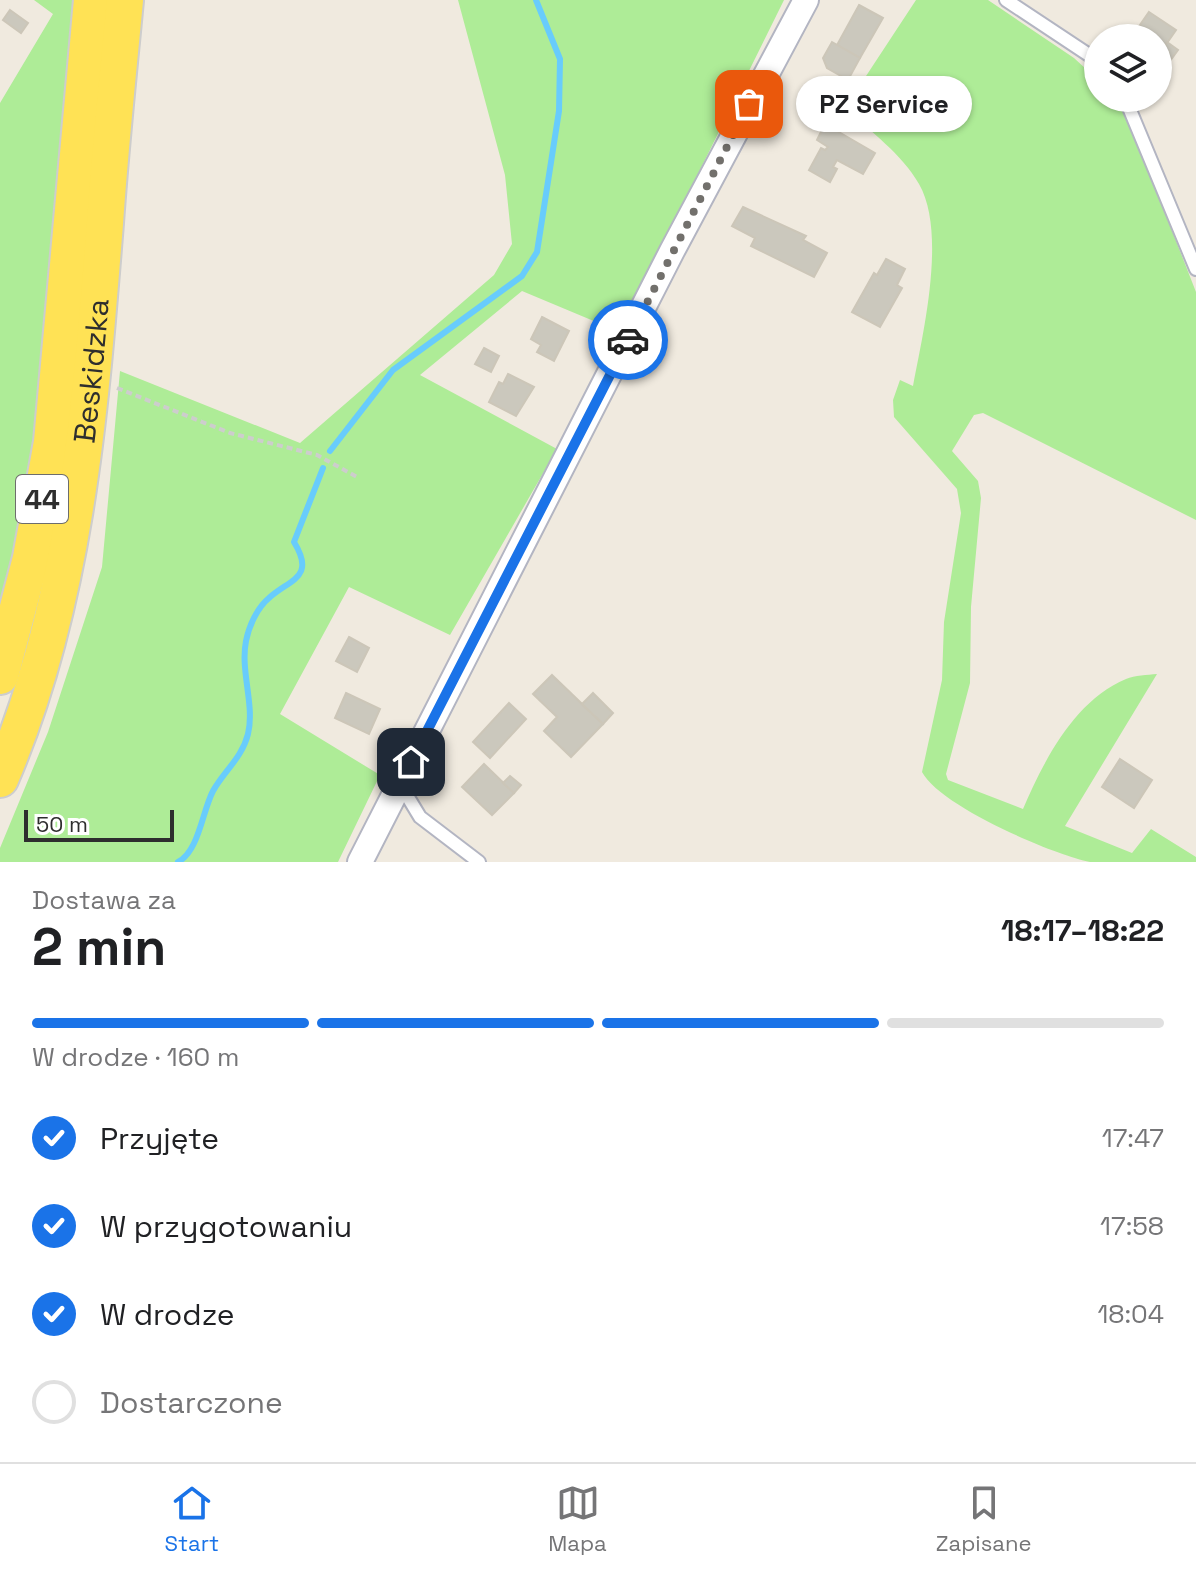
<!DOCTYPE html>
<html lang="pl">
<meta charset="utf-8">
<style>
:root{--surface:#fff;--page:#f2f2f2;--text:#202124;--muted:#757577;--line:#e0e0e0;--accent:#1a73e8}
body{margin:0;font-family:"Space Grotesk",sans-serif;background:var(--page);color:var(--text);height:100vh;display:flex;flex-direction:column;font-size:30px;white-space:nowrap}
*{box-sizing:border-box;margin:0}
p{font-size:26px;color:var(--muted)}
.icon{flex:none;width:44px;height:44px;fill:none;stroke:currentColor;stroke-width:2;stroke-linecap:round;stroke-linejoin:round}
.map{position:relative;height:862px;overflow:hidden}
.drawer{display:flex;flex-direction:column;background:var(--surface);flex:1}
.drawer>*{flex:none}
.controls{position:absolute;left:1084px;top:24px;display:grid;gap:16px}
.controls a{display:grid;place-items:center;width:88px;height:88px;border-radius:50%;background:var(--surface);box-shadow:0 2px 6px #0004;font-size:40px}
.scale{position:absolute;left:24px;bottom:20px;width:150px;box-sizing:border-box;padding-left:8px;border:4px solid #2e2e2e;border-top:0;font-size:22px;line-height:28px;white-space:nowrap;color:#2e2e2e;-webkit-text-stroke:6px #fff;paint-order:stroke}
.pin{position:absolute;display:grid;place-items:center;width:68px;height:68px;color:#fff;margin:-34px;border-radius:16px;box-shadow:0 4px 12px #0006}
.courier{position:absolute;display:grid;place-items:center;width:80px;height:80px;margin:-40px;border:6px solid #1a73e8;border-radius:50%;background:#fff;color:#222;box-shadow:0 2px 10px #0007}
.bubble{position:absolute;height:56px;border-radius:28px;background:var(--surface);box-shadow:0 2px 6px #0004;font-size:26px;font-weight:600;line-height:56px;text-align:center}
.headline em{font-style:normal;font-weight:600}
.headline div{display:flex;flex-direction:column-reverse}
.headline{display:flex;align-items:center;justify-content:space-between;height:136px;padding:0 32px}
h1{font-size:52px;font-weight:600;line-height:60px}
.bar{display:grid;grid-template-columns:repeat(4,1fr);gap:12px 8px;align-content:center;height:96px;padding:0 32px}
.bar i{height:10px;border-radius:6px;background:var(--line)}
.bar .current{background:var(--accent)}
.bar p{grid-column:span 4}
ol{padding:0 32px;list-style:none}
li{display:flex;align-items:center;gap:24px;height:88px}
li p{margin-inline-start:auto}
li .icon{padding:8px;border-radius:50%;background:var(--accent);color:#fff;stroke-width:4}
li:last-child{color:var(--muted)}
li i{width:44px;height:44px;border:4px solid var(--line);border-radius:50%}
.tabs{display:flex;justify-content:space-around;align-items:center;height:112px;border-top:2px solid var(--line);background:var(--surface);font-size:22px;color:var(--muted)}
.tabs a{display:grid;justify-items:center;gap:4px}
.tabs .current{color:var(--accent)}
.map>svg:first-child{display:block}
.green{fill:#aeec97}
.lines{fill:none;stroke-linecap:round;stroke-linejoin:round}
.stream{stroke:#68ccfc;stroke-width:6}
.building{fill:#cbc8bd;stroke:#ccc6b8;stroke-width:2}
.service-casing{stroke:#b3b5c2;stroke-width:16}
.minor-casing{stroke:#b3b5c2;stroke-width:28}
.primary-casing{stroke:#cdcdcd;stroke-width:40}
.path{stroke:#cdcdcd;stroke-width:4;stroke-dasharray:6 4;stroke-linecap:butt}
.service{stroke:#fff;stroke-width:12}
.minor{stroke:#fff;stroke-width:24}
.primary{stroke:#ffe255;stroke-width:36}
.done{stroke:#72706c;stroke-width:8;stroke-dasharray:0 14.4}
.route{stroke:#1a73e8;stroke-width:10}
.labels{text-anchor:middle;stroke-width:8;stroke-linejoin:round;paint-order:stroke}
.shield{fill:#fff;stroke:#6d6d6d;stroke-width:2}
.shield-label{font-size:28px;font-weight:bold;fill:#2e2e2e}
.street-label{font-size:30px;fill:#2e2e2e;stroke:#fff}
</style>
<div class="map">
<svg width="1196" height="862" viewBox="0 0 1196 862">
<rect width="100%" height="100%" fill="#f0eadf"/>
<g class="green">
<polygon points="34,0 73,0 59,237 31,469 0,617 0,103 53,14"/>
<polygon points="458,0 784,0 620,332 522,291 420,375 557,449 450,635 349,587 280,714 380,775 338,862 0,862 0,848 48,732 102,567 120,371 300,443 494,275 512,244 505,175"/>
<path d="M916,0H988L1074,58L1098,80V98H1115L1124,108L1196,292V520L983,413L974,415L952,451L978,481L981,498L971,607L970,683L946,774L948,780L1023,809C1044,760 1075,700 1126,679C1135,675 1147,675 1157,674L1065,826L1132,853L1151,829L1196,857V862C1163,862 1123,862 1090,862C1051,854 940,806 922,772L942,680L944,622L961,513L957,489L894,417L893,400L900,380L913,386C923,333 947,233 919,184C902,154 870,131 845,108Z"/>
</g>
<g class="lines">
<g class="stream">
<polyline points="330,451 393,370 522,276 537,252 559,111 560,59 536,0"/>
<path d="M178,862C199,851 202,812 213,791C224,771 242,758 248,734C255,705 240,671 246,641C249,626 257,608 269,598C290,579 316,578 294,542L323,468"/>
</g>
</g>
<g class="building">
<polygon points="859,5 883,18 860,58 837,45"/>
<polygon points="10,10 28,23 21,33 3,20"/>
<polygon points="1149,12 1176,30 1158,56 1158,38 1131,38"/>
<polygon points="832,42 860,58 848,80 827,68 823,58"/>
<polygon points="1167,42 1178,50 1167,65 1158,58"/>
<polygon points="825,124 875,153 863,174 837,160 833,167 837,169 830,182 809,170 821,148 825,150 828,147 817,140"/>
<polygon points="743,207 806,236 803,240 827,253 814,277 751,246 755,238 732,226"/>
<polygon points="886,259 905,269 897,285 902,288 880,327 852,312 874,273 877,275"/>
<polygon points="542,317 569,331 554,361 537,352 541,345 531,339"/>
<polygon points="484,348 499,356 491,372 475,364"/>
<polygon points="508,374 534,387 516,416 489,402 499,382 503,384"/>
<polygon points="349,637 369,648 357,672 336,661"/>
<polygon points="552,675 603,724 571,757 544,731 557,717 533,694"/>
<polygon points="346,693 380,709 369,734 335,718"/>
<polygon points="593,693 613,713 603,724 582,704"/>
<polygon points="509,703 526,719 490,758 473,742"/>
<polygon points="1120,759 1152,780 1134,808 1102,787"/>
<polygon points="484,764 514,793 492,815 462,787"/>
<polygon points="510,776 521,785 514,793 503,783"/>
</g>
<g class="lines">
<defs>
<g id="service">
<polyline points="1006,0 1098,61"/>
<polyline points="1125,98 1196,269"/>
<polyline points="400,784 420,817 479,862"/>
</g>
<polyline id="minor" points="360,862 672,251 806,0"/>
<g id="primary">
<polyline points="0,676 31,558 52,442 92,0"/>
<path id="s1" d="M0,779C76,603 90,411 105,223C110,149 118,74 125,0"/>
</g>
</defs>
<use href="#service" class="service-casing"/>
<use href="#minor" class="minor-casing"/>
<use href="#primary" class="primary-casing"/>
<polyline class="path" points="117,388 230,433 317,455 357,477"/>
<use href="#service" class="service"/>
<use href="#minor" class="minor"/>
<use href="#primary" class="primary"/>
</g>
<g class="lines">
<polyline class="done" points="628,340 749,104"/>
<polyline class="route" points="411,762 628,340"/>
</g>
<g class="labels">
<rect class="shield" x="16" y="475" width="52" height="48" rx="6"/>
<g class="shield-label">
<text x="42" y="509">44</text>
</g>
<g class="street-label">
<text dy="10" stroke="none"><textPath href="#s1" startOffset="420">Beskidzka</textPath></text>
</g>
</g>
</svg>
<div class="controls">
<a><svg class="icon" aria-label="layers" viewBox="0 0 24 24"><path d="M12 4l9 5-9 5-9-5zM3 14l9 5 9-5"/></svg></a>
</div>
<div class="scale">50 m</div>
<div class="pin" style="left:749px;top:104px;background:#ea580c"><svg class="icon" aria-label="bag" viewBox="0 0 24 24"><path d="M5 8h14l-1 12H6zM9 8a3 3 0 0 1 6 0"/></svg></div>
<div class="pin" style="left:411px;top:762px;background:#1f2937"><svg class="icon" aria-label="home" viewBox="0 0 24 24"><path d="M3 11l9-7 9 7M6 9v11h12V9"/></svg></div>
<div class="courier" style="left:628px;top:340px"><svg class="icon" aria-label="car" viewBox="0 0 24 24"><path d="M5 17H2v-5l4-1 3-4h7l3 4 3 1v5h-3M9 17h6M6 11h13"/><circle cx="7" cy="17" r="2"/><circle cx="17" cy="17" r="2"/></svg></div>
<div class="bubble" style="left:796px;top:76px;width:176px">PZ Service</div>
</div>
<section class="drawer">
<div class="headline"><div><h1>2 min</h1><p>Dostawa za</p></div><em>18:17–18:22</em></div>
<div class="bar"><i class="current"></i><i class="current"></i><i class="current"></i><i></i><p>W drodze · 160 m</p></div>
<ol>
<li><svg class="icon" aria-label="check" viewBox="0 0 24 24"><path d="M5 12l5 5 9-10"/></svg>Przyjęte<p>17:47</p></li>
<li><svg class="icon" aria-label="check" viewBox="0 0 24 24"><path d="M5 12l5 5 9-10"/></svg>W przygotowaniu<p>17:58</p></li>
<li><svg class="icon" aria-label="check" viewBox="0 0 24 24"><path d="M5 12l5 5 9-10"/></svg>W drodze<p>18:04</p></li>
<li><i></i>Dostarczone</li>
</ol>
</section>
<nav class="tabs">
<a class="current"><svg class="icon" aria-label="home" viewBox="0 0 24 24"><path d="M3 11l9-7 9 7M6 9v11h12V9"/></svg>Start</a>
<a><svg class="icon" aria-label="map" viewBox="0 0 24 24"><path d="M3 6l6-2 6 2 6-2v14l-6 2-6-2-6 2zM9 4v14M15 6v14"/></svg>Mapa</a>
<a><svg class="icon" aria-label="saved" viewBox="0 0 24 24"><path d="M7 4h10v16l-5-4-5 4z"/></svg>Zapisane</a>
</nav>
